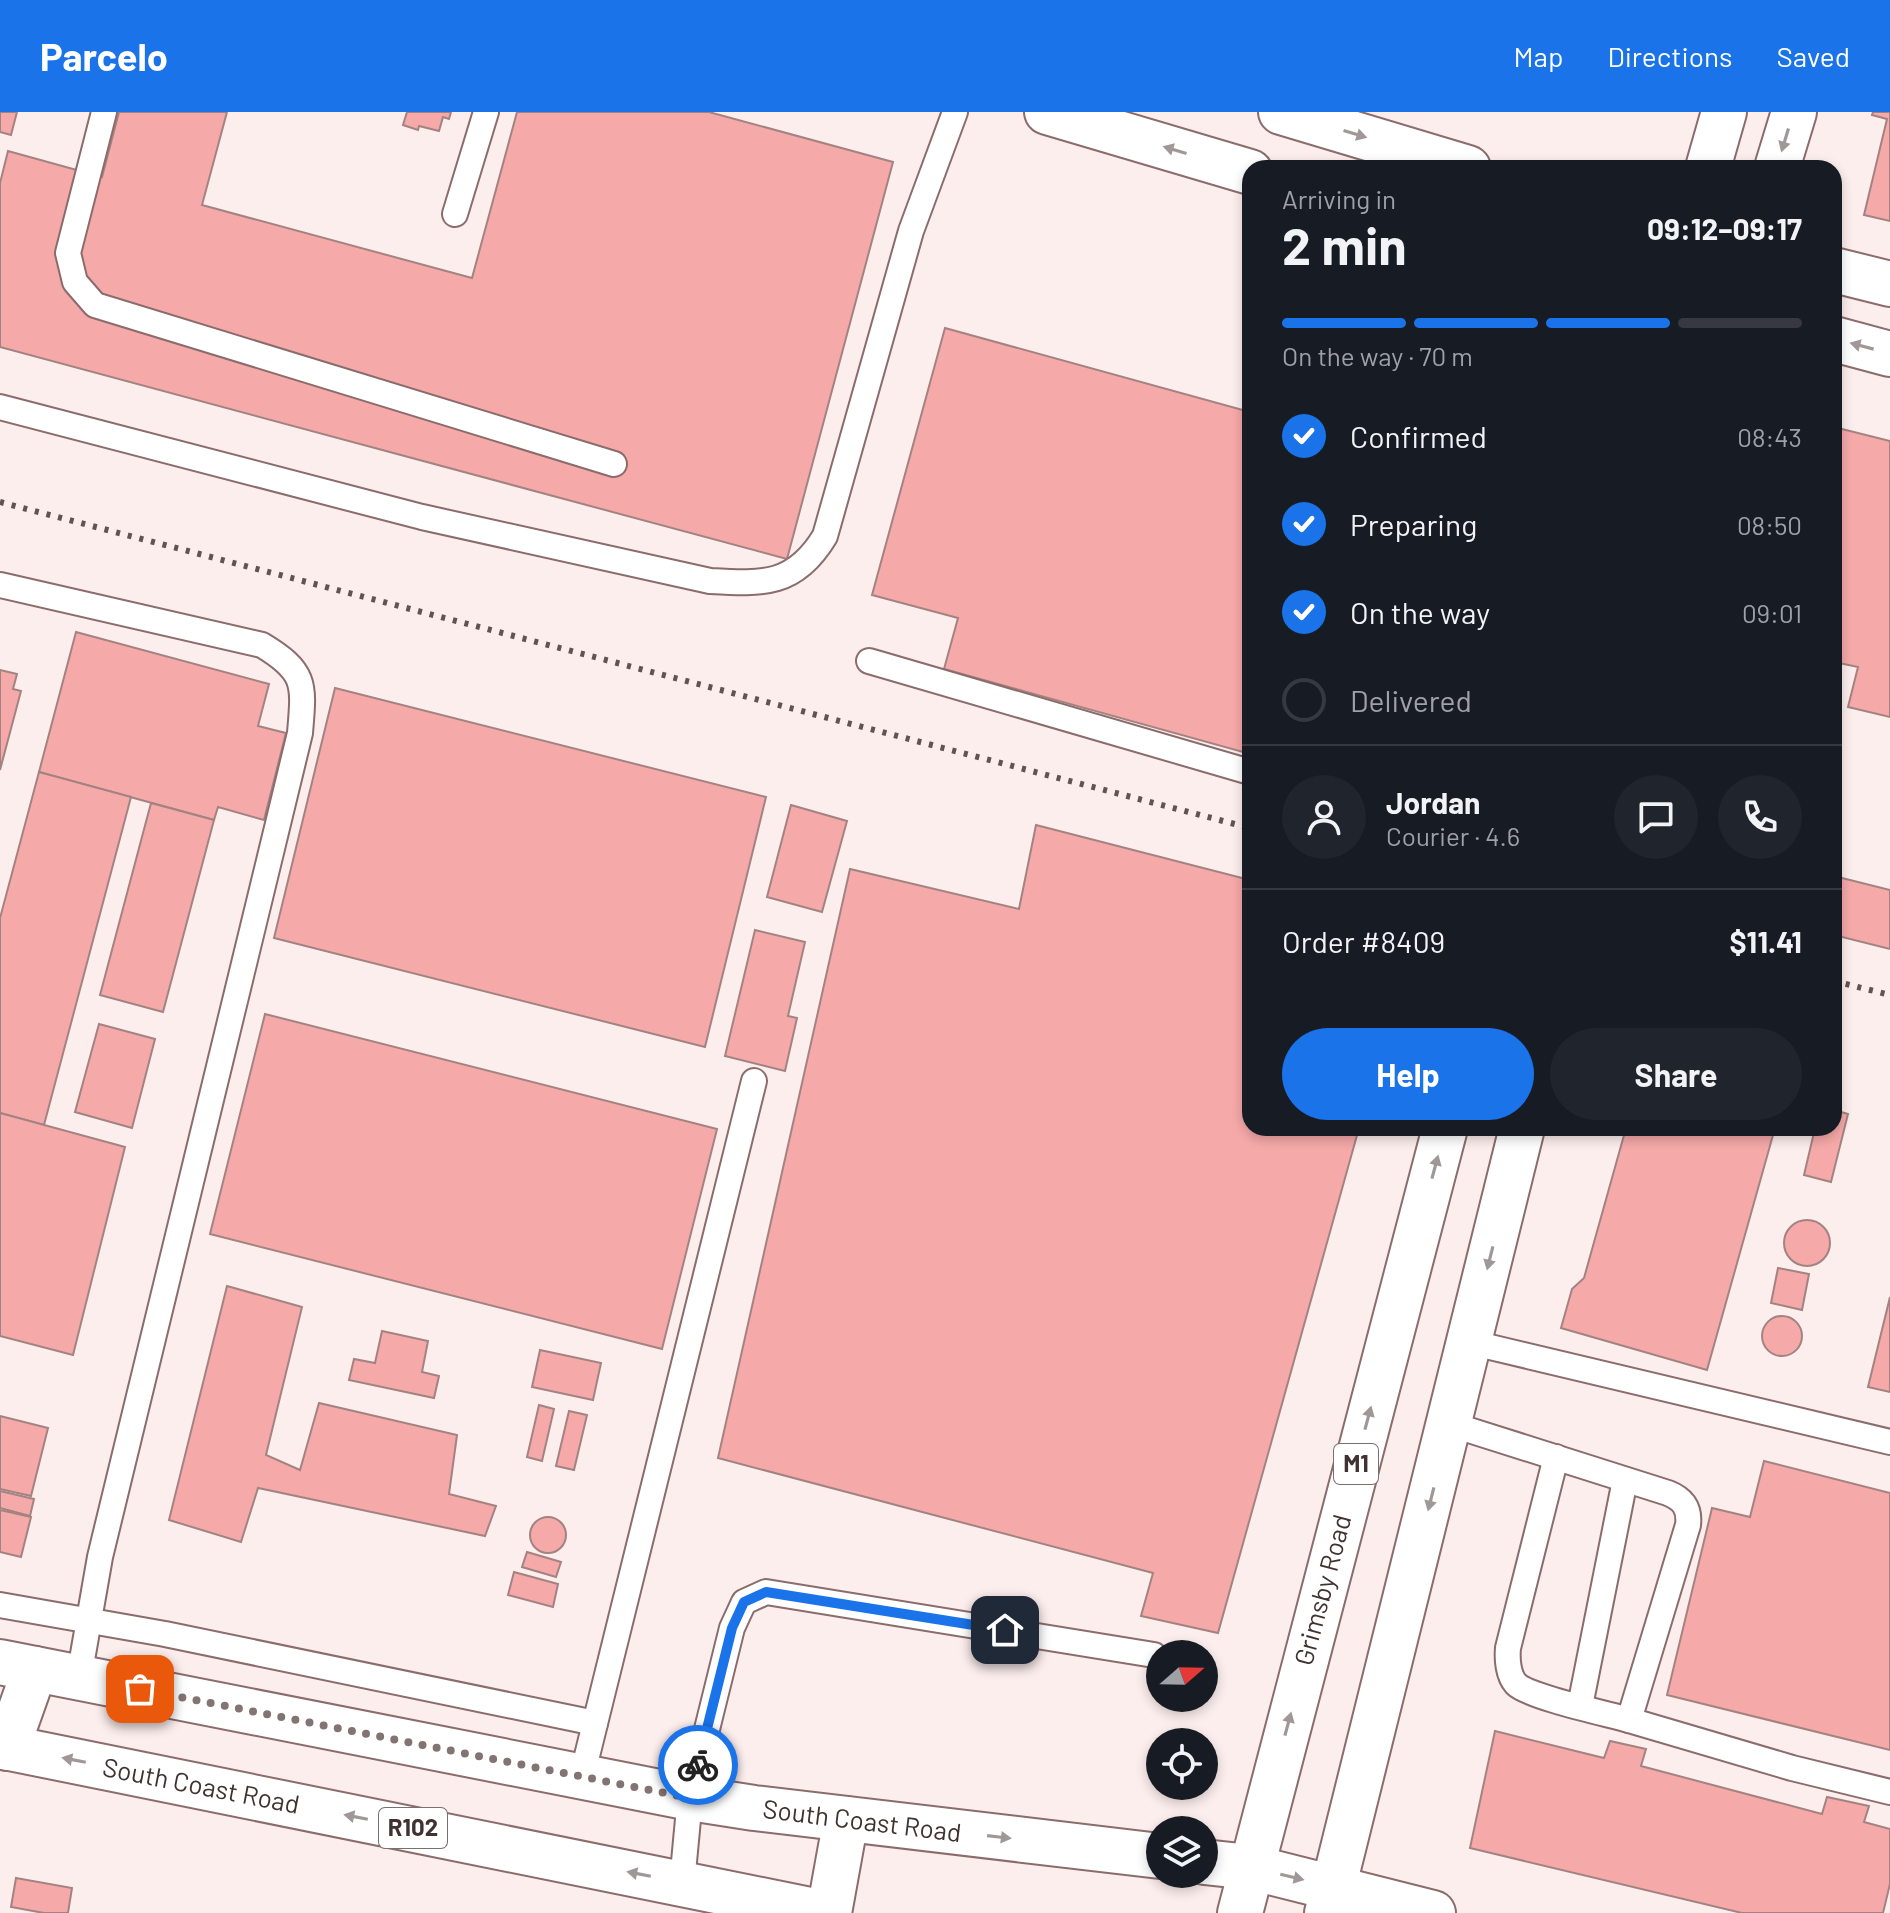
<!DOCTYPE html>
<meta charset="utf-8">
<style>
:root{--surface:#171b24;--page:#20242c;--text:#f1f3f6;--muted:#9ea1a6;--line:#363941;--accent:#1a73e8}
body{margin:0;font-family:Barlow,sans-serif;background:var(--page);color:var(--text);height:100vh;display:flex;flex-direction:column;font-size:30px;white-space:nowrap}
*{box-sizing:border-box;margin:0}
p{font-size:26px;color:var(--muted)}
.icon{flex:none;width:44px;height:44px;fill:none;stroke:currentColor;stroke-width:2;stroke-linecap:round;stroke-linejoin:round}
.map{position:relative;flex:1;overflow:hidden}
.panel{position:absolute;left:1242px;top:48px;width:600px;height:976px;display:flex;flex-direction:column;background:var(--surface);border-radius:24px;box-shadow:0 4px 12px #0003}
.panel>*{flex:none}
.needle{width:52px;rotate:70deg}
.buttons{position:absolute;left:1146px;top:1528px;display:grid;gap:16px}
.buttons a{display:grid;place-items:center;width:72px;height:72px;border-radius:50%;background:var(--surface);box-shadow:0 4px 12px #0003;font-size:40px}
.pin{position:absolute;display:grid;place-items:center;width:68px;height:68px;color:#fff;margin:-34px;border-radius:16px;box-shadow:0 4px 12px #0006}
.courier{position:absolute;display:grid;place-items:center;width:80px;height:80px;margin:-40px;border:6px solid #1a73e8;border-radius:50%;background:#fff;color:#222;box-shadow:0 2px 10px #0007}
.headline em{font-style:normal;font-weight:700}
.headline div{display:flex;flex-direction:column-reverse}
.headline{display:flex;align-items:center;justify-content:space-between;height:136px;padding:0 40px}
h1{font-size:52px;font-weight:700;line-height:60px}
.bar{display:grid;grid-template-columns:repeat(4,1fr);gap:12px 8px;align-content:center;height:96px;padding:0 40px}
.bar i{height:10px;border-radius:6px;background:var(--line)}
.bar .on{background:var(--accent)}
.bar p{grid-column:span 4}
.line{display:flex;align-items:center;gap:20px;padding:0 40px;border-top:2px solid var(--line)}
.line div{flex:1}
.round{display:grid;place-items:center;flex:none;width:84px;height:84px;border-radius:42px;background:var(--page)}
ol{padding:0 40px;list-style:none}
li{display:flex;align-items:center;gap:24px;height:88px}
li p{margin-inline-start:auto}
li .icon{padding:8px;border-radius:50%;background:var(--accent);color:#fff;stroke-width:4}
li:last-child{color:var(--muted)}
li i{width:44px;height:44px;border:4px solid var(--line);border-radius:50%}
.action{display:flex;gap:16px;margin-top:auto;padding:16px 40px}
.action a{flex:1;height:92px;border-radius:48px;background:var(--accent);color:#fff;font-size:32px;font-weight:700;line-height:92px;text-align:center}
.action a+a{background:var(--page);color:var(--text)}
header{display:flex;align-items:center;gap:48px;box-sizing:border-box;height:112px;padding:0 40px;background:var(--accent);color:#fff}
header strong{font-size:38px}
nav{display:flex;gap:44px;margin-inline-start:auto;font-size:28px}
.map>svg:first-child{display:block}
.building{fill:#f6a9a9;stroke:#a38382;stroke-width:2}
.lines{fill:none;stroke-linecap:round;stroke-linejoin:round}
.lane-casing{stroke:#8b6c6c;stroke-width:28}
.street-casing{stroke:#8b6c6c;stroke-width:48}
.primary-casing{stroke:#8b6c6c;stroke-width:48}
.highway-casing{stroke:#8b6c6c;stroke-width:48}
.lane{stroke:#fff;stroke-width:24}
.street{stroke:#fff;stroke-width:44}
.primary{stroke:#fff;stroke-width:44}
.highway{stroke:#fff;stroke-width:44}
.rail{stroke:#615353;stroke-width:6;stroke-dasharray:4 8;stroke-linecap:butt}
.oneway{fill:#a09898}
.done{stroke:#827473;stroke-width:8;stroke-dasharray:0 14.4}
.route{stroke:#1a73e8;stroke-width:10}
.labels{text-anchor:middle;stroke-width:8;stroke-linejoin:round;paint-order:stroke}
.shield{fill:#fff;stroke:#797070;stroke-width:2}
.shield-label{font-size:24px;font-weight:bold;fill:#403232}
.street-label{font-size:26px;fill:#403232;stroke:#fff}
</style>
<header>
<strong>Parcelo</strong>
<nav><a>Map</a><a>Directions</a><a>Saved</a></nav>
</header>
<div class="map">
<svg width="1890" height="1801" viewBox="0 0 1890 1801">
<rect width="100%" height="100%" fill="#fceeed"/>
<g class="building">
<polygon points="0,0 17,0 11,23 0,20"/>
<polygon points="119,0 227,0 202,93 472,166 517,0 709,0 893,50 787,447 0,235 0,71 8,39 102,65"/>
<polygon points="407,0 451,0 449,7 443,5 439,19 419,14 418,18 403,13"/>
<polygon points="1873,0 1890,0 1890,109 1864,103 1887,7 1872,3"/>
<polygon points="945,216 1250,300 1250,642 944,557 958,506 872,483"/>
<polygon points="1834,315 1890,329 1890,605 1848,595 1858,555 1834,550"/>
<polygon points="76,520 269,572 258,614 286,621 264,708 218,695 214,708 39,660"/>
<polygon points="0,558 17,562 13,577 21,579 0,658"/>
<polygon points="335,576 766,685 705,935 274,826"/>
<polygon points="39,660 131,685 44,1013 0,1001 0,806"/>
<polygon points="151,691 214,708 163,900 100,883"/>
<polygon points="791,693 847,709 822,800 767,785"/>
<polygon points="1036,713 1250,768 1250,1016 1359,1016 1218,1521 1141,1504 1153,1461 718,1346 850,757 1019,797"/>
<polygon points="1834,764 1890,778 1890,837 1834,823"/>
<polygon points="755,818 805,830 788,904 797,906 785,959 725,944"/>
<polygon points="265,902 717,1017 662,1237 210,1122"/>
<polygon points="99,912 155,927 132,1016 75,1000"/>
<polygon points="1834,998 1848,1002 1831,1070 1804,1063 1815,1016 1834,1016"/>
<polygon points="0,1001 125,1035 73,1243 0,1224"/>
<polygon points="1626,1016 1775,1016 1707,1258 1561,1216 1572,1177 1584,1166"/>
<circle cx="1807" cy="1131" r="23"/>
<polygon points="1778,1156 1809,1162 1802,1198 1771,1191"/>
<polygon points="227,1174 302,1195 266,1343 300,1358 319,1291 457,1323 449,1382 496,1394 485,1424 258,1376 241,1430 169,1408"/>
<polygon points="1890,1185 1890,1280 1868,1275"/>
<circle cx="1782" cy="1224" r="20"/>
<polygon points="382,1219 428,1229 422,1260 439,1264 434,1286 349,1268 354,1247 375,1251"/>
<polygon points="540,1238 601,1251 593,1288 532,1275"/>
<polygon points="539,1293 554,1297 542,1349 527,1345"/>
<polygon points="569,1299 587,1303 574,1358 556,1354"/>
<polygon points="0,1304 48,1316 31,1384 0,1377"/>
<polygon points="1764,1349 1890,1381 1890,1638 1667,1583 1712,1396 1750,1405"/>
<polygon points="0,1379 34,1387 30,1404 0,1396"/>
<polygon points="0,1398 31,1405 21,1445 0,1440"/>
<circle cx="548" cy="1423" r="18"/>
<polygon points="527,1440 561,1450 556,1465 522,1455"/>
<polygon points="514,1460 558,1472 553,1495 508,1483"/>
<polygon points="1495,1619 1604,1646 1610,1629 1646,1637 1641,1654 1822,1702 1827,1685 1869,1694 1864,1710 1890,1717 1890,1772 1883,1801 1742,1801 1470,1736"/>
<polygon points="16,1766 72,1776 68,1801 44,1801 11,1795"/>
</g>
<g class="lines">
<defs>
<g id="lane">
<polyline points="104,0 68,141 75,170 95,193 614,352"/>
<polyline points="455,102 486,0"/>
<path d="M0,295L422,405L710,469C763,472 795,474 825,424L911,119L955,0"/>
<path d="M0,473L262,533C307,560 304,573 300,621L100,1445L79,1565"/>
<polyline points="869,549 1250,660"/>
<polyline points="1469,1230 1890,1330"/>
<path d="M1450,1312L1668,1381C1683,1387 1690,1396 1688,1413L1629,1608L1792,1656L1890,1680"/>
<path d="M1556,1345L1508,1536C1507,1547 1508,1563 1516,1572C1529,1585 1608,1602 1629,1608"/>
<polyline points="0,1493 165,1522 595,1611"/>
<polyline points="1580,1594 1625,1368"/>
<polyline points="582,1664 754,969"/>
<polyline points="682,1771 690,1686 732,1516 744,1490 766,1480 1154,1543"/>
</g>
<g id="street">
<polyline points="1047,0 1250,60"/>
<polyline points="1281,0 1468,56"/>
<polyline points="1834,158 1890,172"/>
<polyline points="1834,227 1890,242"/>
</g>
<g id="primary">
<polyline points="0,1550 690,1686 754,1696 1160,1744"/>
<polyline points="0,1634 825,1801"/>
<polyline points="7,1636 35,1557"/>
<polyline points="1204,1750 1250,1755"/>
<polyline points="829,1801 846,1707"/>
</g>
<g id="highway">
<polyline points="1708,56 1724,0"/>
<polyline points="1777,56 1794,0"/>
<polyline points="1250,1755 1433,1801"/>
<polyline points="1240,1801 1445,1016"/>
<polyline points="1327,1801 1522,1016"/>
</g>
</defs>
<use href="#lane" class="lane-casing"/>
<use href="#street" class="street-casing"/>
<use href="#primary" class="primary-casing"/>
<use href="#highway" class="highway-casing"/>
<use href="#lane" class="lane"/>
<use href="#street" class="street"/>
<use href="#primary" class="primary"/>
<use href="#highway" class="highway"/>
<g class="rail">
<polyline points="0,390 1250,716"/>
<polyline points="1834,869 1890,883"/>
</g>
</g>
<defs><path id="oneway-solid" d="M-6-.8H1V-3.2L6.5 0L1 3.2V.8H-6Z" transform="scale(2)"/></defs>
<g class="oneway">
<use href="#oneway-solid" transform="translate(1355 22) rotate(17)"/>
<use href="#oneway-solid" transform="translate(1785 28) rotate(107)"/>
<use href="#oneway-solid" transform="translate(1175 38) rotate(-163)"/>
<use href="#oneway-solid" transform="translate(1862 234) rotate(-165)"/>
<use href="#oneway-solid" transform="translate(1435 1055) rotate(-75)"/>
<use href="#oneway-solid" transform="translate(1490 1146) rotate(104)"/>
<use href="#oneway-solid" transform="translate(1368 1306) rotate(-75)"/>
<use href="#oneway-solid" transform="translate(1431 1387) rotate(104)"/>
<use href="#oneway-solid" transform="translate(1288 1612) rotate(-75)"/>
<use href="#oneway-solid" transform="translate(74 1648) rotate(-169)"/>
<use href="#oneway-solid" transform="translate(356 1705) rotate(-169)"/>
<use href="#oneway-solid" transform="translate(999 1725) rotate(7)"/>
<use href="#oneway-solid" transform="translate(639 1762) rotate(-169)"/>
<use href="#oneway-solid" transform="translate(1292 1765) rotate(13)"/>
</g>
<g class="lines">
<polyline class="done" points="140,1577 690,1686 698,1653"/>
<polyline class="route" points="698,1653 732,1516 744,1490 766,1480 1005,1518"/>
</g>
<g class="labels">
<g class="shield">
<rect x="1334" y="1332" width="44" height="40" rx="6"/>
<rect x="379" y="1696" width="68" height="40" rx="6"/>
</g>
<g class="shield-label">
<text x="1356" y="1360">M1</text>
<text x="413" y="1724">R102</text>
</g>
<g class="street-label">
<text transform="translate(1323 1478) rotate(-75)" y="9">Grimsby Road</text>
<text transform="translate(201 1674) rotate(11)" y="9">South Coast Road</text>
<text transform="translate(862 1709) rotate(7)" y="9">South Coast Road</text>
</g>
</g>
</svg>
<div class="buttons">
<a><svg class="needle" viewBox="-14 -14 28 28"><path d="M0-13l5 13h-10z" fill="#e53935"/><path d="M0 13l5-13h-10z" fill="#9ea1a6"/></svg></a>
<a><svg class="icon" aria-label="locate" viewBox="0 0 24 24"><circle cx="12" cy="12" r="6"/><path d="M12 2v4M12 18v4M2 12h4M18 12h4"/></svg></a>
<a><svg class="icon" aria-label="layers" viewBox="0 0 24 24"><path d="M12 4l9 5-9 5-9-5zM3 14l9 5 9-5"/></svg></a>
</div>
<div class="pin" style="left:140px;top:1577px;background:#ea580c"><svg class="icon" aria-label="bag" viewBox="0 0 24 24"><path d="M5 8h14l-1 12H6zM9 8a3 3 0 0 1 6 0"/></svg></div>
<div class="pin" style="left:1005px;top:1518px;background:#1f2937"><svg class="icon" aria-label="home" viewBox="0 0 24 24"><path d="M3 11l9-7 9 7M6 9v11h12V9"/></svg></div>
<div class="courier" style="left:698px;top:1653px"><svg class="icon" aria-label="bike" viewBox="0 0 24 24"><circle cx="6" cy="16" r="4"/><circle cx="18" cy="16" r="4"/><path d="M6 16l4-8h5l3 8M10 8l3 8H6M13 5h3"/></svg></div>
<section class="panel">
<div class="headline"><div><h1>2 min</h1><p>Arriving in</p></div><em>09:12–09:17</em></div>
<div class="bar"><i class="on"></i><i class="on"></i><i class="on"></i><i></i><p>On the way · 70 m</p></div>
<ol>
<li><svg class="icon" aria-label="check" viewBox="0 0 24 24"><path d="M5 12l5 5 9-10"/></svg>Confirmed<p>08:43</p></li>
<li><svg class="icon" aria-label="check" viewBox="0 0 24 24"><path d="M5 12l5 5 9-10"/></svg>Preparing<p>08:50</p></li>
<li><svg class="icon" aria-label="check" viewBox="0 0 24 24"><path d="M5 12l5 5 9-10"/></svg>On the way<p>09:01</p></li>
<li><i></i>Delivered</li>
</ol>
<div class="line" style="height:144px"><a class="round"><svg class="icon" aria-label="person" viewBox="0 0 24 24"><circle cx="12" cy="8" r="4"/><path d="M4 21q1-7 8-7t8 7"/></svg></a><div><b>Jordan</b><p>Courier · 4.6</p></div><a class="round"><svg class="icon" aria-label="chat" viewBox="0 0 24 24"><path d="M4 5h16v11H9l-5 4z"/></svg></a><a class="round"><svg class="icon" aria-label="phone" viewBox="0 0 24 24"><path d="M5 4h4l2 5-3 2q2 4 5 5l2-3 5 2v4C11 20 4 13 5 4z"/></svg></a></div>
<div class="line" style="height:104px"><div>Order #8409</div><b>$11.41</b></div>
<div class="action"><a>Help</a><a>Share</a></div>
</section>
</div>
